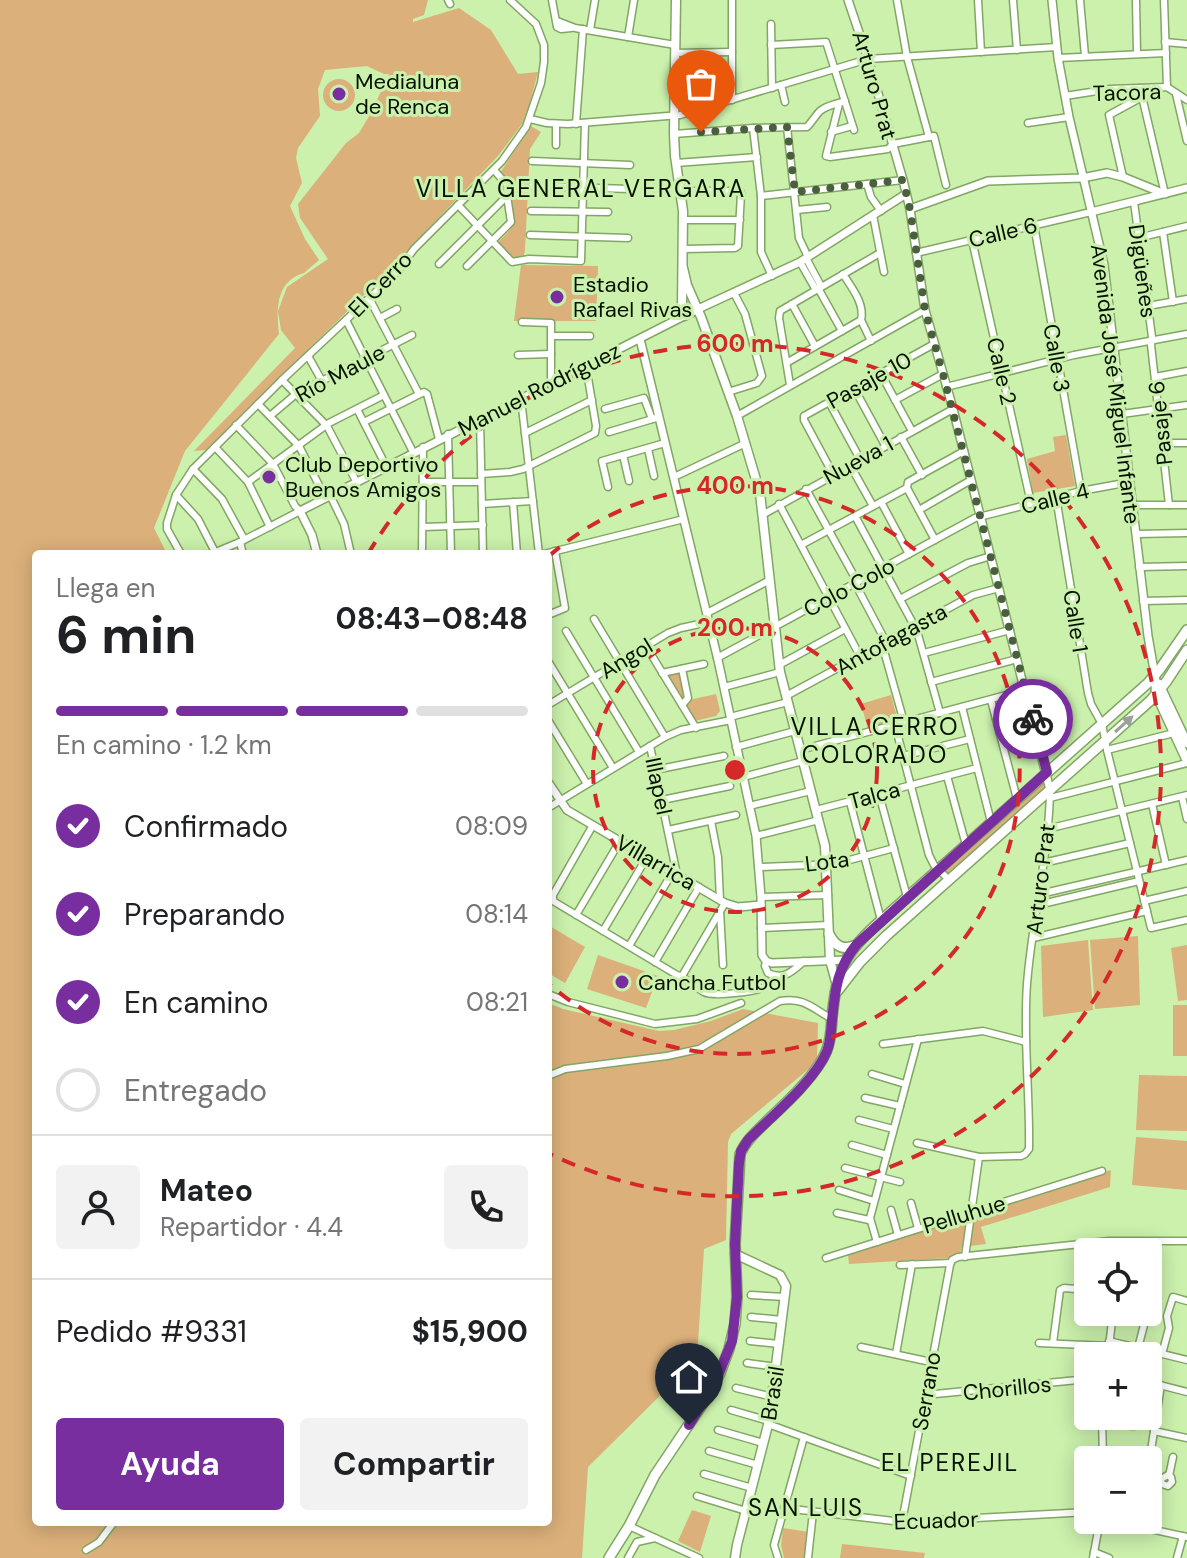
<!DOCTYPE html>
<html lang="es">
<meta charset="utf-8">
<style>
:root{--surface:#fff;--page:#f2f2f2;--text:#202124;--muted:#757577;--line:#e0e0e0;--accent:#792e9f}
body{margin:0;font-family:"DM Sans",sans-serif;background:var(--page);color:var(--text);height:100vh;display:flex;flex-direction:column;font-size:30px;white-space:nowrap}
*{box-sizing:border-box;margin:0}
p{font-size:26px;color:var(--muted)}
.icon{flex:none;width:44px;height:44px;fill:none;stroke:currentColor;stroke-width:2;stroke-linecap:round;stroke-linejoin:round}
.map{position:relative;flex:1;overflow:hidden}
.details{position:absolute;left:32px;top:550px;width:520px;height:976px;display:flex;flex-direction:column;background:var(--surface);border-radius:8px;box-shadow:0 4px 20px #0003}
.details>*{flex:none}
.buttons{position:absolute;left:1074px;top:1238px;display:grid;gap:16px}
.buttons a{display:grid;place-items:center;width:88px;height:88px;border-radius:8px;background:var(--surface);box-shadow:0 4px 20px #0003;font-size:40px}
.pin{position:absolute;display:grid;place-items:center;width:68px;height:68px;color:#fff;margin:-82px -34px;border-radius:50% 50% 50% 0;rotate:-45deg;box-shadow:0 0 8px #0007}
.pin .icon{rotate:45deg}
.courier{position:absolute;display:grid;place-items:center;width:80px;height:80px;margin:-40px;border:6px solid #792e9f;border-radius:50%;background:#fff;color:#222;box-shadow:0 2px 10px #0007}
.head em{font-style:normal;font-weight:700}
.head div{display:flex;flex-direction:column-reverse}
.head{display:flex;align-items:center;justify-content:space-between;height:136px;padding:0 24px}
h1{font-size:52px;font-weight:700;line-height:60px}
.bar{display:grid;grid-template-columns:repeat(4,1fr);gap:12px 8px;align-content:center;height:96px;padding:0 24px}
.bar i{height:10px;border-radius:6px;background:var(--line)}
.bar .selected{background:var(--accent)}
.bar p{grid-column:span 4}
.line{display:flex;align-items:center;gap:20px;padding:0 24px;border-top:2px solid var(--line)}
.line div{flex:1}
.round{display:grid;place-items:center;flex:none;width:84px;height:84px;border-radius:8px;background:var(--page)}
ol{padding:0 24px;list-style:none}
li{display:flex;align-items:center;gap:24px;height:88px}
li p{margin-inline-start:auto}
li .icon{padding:8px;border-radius:50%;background:var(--accent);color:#fff;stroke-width:4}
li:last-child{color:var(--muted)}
li i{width:44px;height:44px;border:4px solid var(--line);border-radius:50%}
.action{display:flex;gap:16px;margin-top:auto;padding:16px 24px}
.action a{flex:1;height:92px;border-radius:8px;background:var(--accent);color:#fff;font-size:32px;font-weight:700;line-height:92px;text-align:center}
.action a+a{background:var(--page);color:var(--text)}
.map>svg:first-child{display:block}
.green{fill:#dbb07a}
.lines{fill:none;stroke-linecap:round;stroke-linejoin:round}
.minor-casing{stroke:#82a665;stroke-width:9}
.tertiary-casing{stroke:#82a665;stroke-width:10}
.secondary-casing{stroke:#82a665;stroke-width:11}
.primary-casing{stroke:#82a665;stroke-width:12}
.minor{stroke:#fff;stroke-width:6}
.tertiary{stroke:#fff;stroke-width:7}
.secondary{stroke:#fff;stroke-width:8}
.primary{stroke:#fff;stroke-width:9}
.oneway{fill:#9ba099}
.done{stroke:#4a5f3d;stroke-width:8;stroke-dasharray:0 14.4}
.route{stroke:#792e9f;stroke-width:10}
.ring{fill:none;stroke:#d62828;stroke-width:4;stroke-dasharray:14 10}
.poi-dot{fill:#792e9f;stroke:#cbf1ad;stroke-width:3}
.labels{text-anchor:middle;stroke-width:6;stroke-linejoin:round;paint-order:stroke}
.poi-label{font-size:22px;fill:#051100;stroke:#cbf1ad;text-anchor:start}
.street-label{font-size:22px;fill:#051100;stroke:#cbf1ad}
.neighbourhood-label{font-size:24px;letter-spacing:2px;fill:#051100;stroke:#cbf1ad}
.centre{fill:#d62828;stroke:#cbf1ad;stroke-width:4}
.ring-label{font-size:24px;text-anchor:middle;font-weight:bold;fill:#d62828;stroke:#cbf1ad;stroke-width:6;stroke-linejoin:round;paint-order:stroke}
</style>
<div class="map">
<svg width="1187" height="1558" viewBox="0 0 1187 1558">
<rect width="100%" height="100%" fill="#cbf1ad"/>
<g class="green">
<path d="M0,0H428L424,15L413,19V22L459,8L491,30L518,74L538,72L529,106L522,124L498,156L371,288L206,450L194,451L295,348L281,330L278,311L287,287L328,259L300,218L298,204L346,143L359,133L371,113L389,74H384L367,66L325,70L318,89L320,116L298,148L296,158L302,183L290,206L305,239L319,260L304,273C276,281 276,309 279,334L185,451L154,528L167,554H36V1522H548V1003L563,1009L659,1031L674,1030L711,1021L743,1009L818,1023L817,1062L731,1134L728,1142L726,1240L704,1249L697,1359L588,1467L582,1558H0Z"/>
<circle cx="339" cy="95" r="16"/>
<path d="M531,126L541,132L530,149L525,250L523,259L514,262L496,244C519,222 515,224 508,194L511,187L500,173Z"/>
<polygon points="521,265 598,266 596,321 514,321"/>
<polygon points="1066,435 1075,486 1033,493 1027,459 1055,451 1053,437"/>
<polygon points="684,671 689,700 716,694 720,711 716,716 695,721 666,675"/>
<polygon points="891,695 898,721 868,729 861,704"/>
<polygon points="1043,780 1045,790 948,875 943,870"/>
<polygon points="548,925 585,947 565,983 548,973"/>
<polygon points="1138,936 1140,1005 1095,1009 1090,940"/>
<polygon points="1088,940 1093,1010 1043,1017 1041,946"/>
<polygon points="1187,945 1187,1000 1178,1001 1171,948"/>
<polygon points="598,955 658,976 646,1008 587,989"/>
<rect x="1173" y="1005" width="14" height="51"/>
<polygon points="1139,1075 1187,1076 1187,1131 1136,1130"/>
<polygon points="1136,1137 1187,1141 1187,1190 1132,1185"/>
<polygon points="1111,1170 1110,1187 981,1227 986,1244 962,1247 960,1253 955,1254 949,1258 849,1264 848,1255"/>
<polygon points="692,1510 711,1516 700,1552 678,1541"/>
<polygon points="783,1528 809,1532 805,1558 784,1558 781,1545"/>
<polygon points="842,1544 925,1553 924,1558 840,1558"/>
</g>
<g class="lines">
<defs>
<g id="minor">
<polyline points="448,0 450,4"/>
<polyline points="552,0 557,27 561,29 571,28"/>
<polyline points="897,0 907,57 929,137"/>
<polyline points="978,0 981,52"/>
<polyline points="1013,0 1017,50"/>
<polyline points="1080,0 1085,56"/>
<polyline points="1136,0 1137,53"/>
<polyline points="1164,0 1167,87"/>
<polyline points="557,21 575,28 675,45"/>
<polyline points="771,24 772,88"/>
<polyline points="590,30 595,0"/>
<polyline points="628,37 634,0"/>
<polyline points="1165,42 1187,44"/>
<polyline points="771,45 826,42 854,130"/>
<polyline points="675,53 732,52"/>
<polyline points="1058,58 1166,53"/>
<polyline points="781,85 785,102"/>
<polyline points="1140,88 1165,194"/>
<polyline points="1176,94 1187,141"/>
<polyline points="1065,96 1110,89 1167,87 1187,100"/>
<polyline points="732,100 732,0"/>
<polyline points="839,104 826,156 830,157 888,149 893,144 929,137"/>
<polyline points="530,119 547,123 568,124 680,115 868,59 1057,47"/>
<polyline points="1028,123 1069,117"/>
<polyline points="576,124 583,29"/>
<polyline points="787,127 799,238 808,257"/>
<polyline points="753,128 761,196 761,252 772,276"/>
<polyline points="831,132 852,126"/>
<path d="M674,134L753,128L807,127C812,122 815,116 820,111C827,105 837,104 845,101"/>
<polyline points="929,137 934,136 946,185"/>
<polyline points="556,145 556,124"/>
<polyline points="532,161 630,165"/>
<polyline points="676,163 757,157"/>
<polyline points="1123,177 1109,115 1142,97"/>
<polyline points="867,184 871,197 881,211"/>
<polyline points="532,186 630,189"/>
<polyline points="681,191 740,191 741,194 738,246 735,248 683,249"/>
<polyline points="761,196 903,180"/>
<polyline points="1134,202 1152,337 1151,345 1169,505"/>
<polyline points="458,205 512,262 529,259 581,261 585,123"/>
<polyline points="797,210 827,207"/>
<polyline points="531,211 608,212"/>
<polyline points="873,215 884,272"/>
<polyline points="683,220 740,220"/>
<polyline points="1034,225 1081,491"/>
<polyline points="1163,232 1173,302"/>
<polyline points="530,235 628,238"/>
<polyline points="1138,238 1187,226"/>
<polyline points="972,240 1031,503"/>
<polyline points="916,253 1091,212"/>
<polyline points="806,258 821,286"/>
<polyline points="800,262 816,290"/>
<polyline points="439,264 507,196"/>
<polyline points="467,266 511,222 507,196 508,186 494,170"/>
<path d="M843,274C852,288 865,304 861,320L871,341"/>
<polyline points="818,288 842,331"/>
<polyline points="369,298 419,394"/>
<polyline points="792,304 815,346"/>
<polyline points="1148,306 1187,299"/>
<polyline points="380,318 397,309"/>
<polyline points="346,320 413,452"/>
<polyline points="522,322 551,323 551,383"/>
<polyline points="552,336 590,336"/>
<polyline points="518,355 551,354"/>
<polyline points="308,356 322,381"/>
<polyline points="788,362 861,320"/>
<polyline points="881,374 912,431"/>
<polyline points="1155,377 1187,371"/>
<polyline points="282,380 327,426 356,481"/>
<polyline points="790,385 779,318 780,311 880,253"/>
<polyline points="946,387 1074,355 1187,334"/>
<polyline points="854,388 885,445"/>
<polyline points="728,392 757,383 762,376 745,314 734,293"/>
<polyline points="521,399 539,554"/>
<polyline points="895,400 943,374"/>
<polyline points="829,402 860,459"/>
<polyline points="258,404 299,446 325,497"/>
<polyline points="357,409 386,466"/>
<polyline points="605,409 644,398 652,419"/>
<polyline points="1122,414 1187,405"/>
<polyline points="270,416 296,394 412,335"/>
<polyline points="737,416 925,310"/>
<polyline points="480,419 483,554"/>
<polyline points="364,422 424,392 427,394 439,439"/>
<polyline points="609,432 656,418"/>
<polyline points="525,433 592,400"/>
<polyline points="448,434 451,554"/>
<polyline points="901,437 922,475"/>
<polyline points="1162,443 1187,443"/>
<polyline points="215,447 248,482 270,527"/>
<polyline points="648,449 654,476"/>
<polyline points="623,455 629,481"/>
<polyline points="850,465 873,506"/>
<polyline points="193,469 222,499 244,539"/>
<polyline points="481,474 510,472 523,469 595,433 596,426 586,366"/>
<polyline points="833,474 804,420 804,416 934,344"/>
<polyline points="674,477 746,443"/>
<polyline points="248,482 329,423 384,395"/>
<polyline points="423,482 481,482"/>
<polyline points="608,487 602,461 665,443"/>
<polyline points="907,488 935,540"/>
<polyline points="806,489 854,576 858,589 886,642"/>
<polyline points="176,495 198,519 215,552"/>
<polyline points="330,495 344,524 351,554"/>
<polyline points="1056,497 1088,693 1091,704 1102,724 1107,750 1151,928 1187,920"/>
<polyline points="513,502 517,554"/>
<polyline points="881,502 909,554"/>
<polyline points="482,504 533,501"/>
<polyline points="779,504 860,656"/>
<polyline points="1132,505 1187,505"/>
<polyline points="919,510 971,480"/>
<polyline points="764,514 953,409"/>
<polyline points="855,516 917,631 940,713"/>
<polyline points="423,527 483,525"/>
<polyline points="1136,534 1187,533"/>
<polyline points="240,542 243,554"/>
<polyline points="801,545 907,488 908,482 964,451"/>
<polyline points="181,554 167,529 167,523 176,495 193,469 282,380 397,272 414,249 502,161 526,127 541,83 544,62 544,45 536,24 510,0"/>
<polyline points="211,554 240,542 300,511 295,506 273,464 236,425"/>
<polyline points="422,554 423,447"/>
<polyline points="544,554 684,519"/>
<polyline points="1139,567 1187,566"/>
<polyline points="900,599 968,563 991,556"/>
<polyline points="1143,601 1187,600"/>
<polyline points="707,613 770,580"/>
<polyline points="548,615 565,608 555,551"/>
<polyline points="594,619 665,737"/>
<polyline points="566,631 639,752"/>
<polyline points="882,644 904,722"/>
<polyline points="646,646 696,728"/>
<polyline points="924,653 1010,630"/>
<polyline points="717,658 975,518 1081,491 1130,482"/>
<polyline points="548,661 613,768"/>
<polyline points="779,665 845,629"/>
<polyline points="662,673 704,664"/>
<polyline points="931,682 1017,659"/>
<polyline points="724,687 780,672"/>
<polyline points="786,696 973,595 999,588"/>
<polyline points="991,700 1017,799"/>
<polyline points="548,705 668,633 681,628 709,622"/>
<polyline points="682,705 688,698 682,669"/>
<polyline points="962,707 991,822"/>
<polyline points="730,717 788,702"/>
<polyline points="548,720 587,784"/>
<polyline points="895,725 929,855 934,865 949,880"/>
<polyline points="736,747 795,731"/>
<polyline points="800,750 1025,690"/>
<polyline points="1107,750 1174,733"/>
<polyline points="903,756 970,739"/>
<polyline points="655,770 724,756"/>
<polyline points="947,776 966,845"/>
<polyline points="743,777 803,761"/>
<polyline points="879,794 907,897"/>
<polyline points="1182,797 1187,819"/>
<polyline points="1050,798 1187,763"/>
<polyline points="662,800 730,786"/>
<polyline points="850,802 881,920"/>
<polyline points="1152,804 1166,865"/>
<polyline points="749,806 811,791"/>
<polyline points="548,808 665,737 681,730 731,720"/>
<polyline points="816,810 977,768"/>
<polyline points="711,821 718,857 720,900"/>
<path d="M593,825L553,895V901L677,975C688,978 694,987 704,992C713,997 757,992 766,986C770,984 772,980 774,976"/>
<polyline points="1047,829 1187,795"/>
<polyline points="668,830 736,815"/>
<polyline points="756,836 819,820"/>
<polyline points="1043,863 1130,843"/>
<polyline points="759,867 835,864 894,848"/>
<polyline points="1040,894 1187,860"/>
<polyline points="761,897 828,895"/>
<polyline points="1144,901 1187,891"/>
<polyline points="1038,905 1139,881"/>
<polyline points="720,911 723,965"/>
<polyline points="576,915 620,841"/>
<polyline points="761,928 828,925"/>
<polyline points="603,931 647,857"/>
<polyline points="1033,938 1147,911"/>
<polyline points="629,946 671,875 676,870 650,746"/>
<path d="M766,961L765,966L768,973C783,981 793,971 804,961"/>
<polyline points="655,962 699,887"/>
<polyline points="682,976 725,903"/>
<polyline points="548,994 568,1002 655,1024 697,1019 741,1003"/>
<polyline points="883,1044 983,1031 1026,1042"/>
<polyline points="872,1074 905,1084"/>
<path d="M548,1076L565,1069L667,1056L699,1049L780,1001C804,997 812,1008 832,1019"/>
<polyline points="865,1098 900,1106"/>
<polyline points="859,1120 893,1129"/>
<polyline points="917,1143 979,1157"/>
<polyline points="852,1145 887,1155"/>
<polyline points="845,1168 900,1182"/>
<polyline points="839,1190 874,1201"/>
<polyline points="911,1203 918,1228"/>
<polyline points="891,1210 898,1235"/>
<polyline points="837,1213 869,1220"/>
<polyline points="877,1242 870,1218 918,1039"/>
<path d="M965,1257L979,1157L1021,1156L1025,1154L1029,1149C1030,1094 1023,1039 1027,984C1032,919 1049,855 1050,790"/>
<polyline points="826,1258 1102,1171"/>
<polyline points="900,1265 950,1263"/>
<polyline points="751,1295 785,1297"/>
<polyline points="751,1317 782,1320"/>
<polyline points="750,1341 779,1344"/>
<polyline points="1109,1341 1187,1360"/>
<polyline points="1039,1343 1109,1346"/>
<polyline points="1053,1343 1060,1290 1064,1288 1088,1290"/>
<polyline points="861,1347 931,1362"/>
<polyline points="1138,1348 1144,1325"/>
<polyline points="896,1354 912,1264"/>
<polyline points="1162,1354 1169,1328 1167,1316 1173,1297 1187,1301"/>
<polyline points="1108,1356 1113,1312"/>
<polyline points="747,1363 777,1367"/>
<polyline points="1148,1382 1187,1392"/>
<polyline points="736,1388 773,1397"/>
<polyline points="925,1395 1088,1379"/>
<polyline points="731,1410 769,1421"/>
<polyline points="1102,1416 1103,1460"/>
<polyline points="1102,1423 1134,1426"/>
<polyline points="768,1424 911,1476"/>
<polyline points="718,1430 763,1443"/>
<polyline points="1154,1431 1161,1385"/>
<polyline points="709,1451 758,1465"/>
<polyline points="1148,1470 1154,1431 1187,1438"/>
<polyline points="704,1474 752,1488"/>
<polyline points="1148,1475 1161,1479 1168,1475 1171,1477 1172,1482 1168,1486 1162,1484 1161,1479"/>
<polyline points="1169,1476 1173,1457"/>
<polyline points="697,1496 746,1511"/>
<polyline points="784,1508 902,1522 1088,1512"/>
<polyline points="1109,1520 1187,1537"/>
<polyline points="902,1522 950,1265 952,1260 958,1257 1109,1241 1187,1241"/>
<polyline points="629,1526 699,1558"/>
<polyline points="86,1550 99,1542 114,1522"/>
<polyline points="1094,1552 1109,1558"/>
<polyline points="628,1558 637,1542 655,1538"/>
<polyline points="778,1558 774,1545 804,1437"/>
<polyline points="808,1558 813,1512"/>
<polyline points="1093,1558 1100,1520"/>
<polyline points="1177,1558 1183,1536"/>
</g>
<g id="tertiary">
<polyline points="848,0 868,59 903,180 910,209 925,310 953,409 1050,790"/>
<polyline points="1052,0 1058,58 1069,117 1104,265 1148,636 1155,676"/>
<polyline points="910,209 988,181 1082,178 1107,173 1123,177 1165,194"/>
<polyline points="1091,212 1187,188"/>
<polyline points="698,309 800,262 906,194"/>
<polyline points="640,339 718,660 756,836 761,897 762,955 766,961 772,963 845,960"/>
<polyline points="317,554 312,535 300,511 684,316"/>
<polyline points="548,782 567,810 725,903 738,907 761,905"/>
</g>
<g id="secondary">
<polyline points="676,0 674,134 675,156 683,211 682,308 684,316 698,309"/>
<polyline points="683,268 687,285 701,317 737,416 760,493 780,672 825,846 830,960 836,982"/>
<polyline points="1155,676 1156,694 1187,761"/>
<polyline points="1159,684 1187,743"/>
<polyline points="735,1558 737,1545 769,1421 786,1286 780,1275 735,1254"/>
</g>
<g id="primary">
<path d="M829,934C835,946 843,951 856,945"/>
<polyline points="835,994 860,962 886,936 1151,700 1166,682 1187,650"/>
<path d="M609,1558L629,1526L655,1475L708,1396L720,1373L729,1349L735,1324L737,1297L735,1244L740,1154C746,1140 757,1131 768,1120C787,1102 808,1083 822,1060C830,1047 831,1033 832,1018C836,973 842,956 876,925L1148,683L1160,669L1187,630"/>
</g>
</defs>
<use href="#minor" class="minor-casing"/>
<use href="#tertiary" class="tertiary-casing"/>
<use href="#secondary" class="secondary-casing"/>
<use href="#primary" class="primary-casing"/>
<use href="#minor" class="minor"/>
<use href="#tertiary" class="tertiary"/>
<use href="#secondary" class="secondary"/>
<use href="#primary" class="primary"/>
</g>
<defs><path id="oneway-solid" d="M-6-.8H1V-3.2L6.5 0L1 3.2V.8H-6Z" transform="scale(2)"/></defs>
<use class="oneway" href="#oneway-solid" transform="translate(1124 724) rotate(-42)"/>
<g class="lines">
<polyline class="done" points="701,132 787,127 795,192 903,180 910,209 925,310 943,374 1033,719"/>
<path class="route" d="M689,1425L716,1381L732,1341L737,1297L735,1244L739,1163L741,1151L748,1140C772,1116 815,1081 827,1051C831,1041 831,1030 832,1020C835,990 837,968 857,944L1047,772L1033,719"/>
</g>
<g class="ring">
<circle cx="735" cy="770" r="142"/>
<path d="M549 556A284 284 0 1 1 549 984"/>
<path d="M368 554A426 426 0 1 1 548 1153"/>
</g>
<g class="poi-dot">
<circle cx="339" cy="94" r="8"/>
<circle cx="557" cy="297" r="8"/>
<circle cx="269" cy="477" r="8"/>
<circle cx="622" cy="982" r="8"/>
</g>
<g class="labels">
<g class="poi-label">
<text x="355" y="89">Medialuna<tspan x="355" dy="25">de Renca</tspan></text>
<text x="573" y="292">Estadio<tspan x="573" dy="25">Rafael Rivas</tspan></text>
<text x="285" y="472">Club Deportivo<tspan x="285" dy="25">Buenos Amigos</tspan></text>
<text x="638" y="990">Cancha Futbol</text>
</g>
<g class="street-label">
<text transform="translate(875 85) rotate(74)" y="8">Arturo Prat</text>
<text transform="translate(1127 92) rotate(-2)" y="8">Tacora</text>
<text transform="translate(1003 232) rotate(-13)" y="8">Calle 6</text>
<text transform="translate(1143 271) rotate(82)" y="8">Digüeñes</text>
<text transform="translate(380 284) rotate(-46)" y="8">El Cerro</text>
<text transform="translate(1057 358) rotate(80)" y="8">Calle 3</text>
<text transform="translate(1002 371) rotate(77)" y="8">Calle 2</text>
<text transform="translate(340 373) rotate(-28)" y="8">Río Maule</text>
<text transform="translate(869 380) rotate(-29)" y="8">Pasaje 10</text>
<text transform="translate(1116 384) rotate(83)" y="8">Avenida José Miguel Infante</text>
<text transform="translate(539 389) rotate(-27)" y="8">Manuel Rodríguez</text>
<text transform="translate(1160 423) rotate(-96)" y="8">Pasaje 6</text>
<text transform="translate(858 460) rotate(-29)" y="8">Nueva 1</text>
<text transform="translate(1055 498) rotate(-14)" y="8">Calle 4</text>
<text transform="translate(849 587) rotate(-28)" y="8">Colo Colo</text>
<text transform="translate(1076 621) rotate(81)" y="8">Calle 1</text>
<text transform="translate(891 639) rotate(-29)" y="8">Antofagasta</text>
<text transform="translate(626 658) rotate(-31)" y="8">Angol</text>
<text transform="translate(659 786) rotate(78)" y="8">Illapel</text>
<text transform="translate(874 795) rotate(-15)" y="8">Talca</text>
<text transform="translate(827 861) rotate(-7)" y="8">Lota</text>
<text transform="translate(656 862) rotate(30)" y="8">Villarrica</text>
<text transform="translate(1040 879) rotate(-83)" y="8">Arturo Prat</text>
<text transform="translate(964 1214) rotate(-17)" y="8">Pelluhue</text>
<text transform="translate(1007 1388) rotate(-6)" y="8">Chorillos</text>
<text transform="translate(926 1391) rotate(-80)" y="8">Serrano</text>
<text transform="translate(772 1393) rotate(-81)" y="8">Brasil</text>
<text transform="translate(936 1520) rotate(-2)" y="8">Ecuador</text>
</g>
<g class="neighbourhood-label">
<text x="581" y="197">VILLA GENERAL VERGARA</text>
<text x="875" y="735">VILLA CERRO<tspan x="875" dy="28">COLORADO</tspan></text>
<text x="950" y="1471">EL PEREJIL</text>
<text x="806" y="1516">SAN LUIS</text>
</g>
</g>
<circle cx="735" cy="770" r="12" class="centre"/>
<g class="ring-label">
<text x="735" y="352">600 m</text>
<text x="735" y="494">400 m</text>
<text x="735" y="636">200 m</text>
</g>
</svg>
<div class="buttons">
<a><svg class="icon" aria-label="locate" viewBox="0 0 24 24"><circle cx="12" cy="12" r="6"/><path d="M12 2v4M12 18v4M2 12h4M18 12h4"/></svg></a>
<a>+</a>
<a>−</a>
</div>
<div class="pin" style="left:701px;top:132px;background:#ea580c"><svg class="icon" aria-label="bag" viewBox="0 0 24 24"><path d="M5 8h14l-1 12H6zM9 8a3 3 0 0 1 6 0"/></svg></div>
<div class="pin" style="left:689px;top:1425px;background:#1f2937"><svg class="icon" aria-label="home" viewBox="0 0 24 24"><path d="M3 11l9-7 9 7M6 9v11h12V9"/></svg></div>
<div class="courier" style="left:1033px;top:719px"><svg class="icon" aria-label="bike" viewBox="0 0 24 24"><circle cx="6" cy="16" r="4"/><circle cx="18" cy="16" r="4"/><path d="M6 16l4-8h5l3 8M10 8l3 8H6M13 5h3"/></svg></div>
<section class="details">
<div class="head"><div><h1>6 min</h1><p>Llega en</p></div><em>08:43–08:48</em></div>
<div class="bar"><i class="selected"></i><i class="selected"></i><i class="selected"></i><i></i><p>En camino · 1.2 km</p></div>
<ol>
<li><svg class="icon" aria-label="check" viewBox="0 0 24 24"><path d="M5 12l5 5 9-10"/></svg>Confirmado<p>08:09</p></li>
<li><svg class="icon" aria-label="check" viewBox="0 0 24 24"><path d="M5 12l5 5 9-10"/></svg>Preparando<p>08:14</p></li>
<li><svg class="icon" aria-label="check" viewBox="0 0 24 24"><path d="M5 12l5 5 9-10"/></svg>En camino<p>08:21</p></li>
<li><i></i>Entregado</li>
</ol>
<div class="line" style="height:144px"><a class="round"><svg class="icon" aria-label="person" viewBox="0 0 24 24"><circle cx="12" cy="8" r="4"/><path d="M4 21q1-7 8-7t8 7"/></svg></a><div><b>Mateo</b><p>Repartidor · 4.4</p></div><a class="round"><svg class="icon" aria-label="phone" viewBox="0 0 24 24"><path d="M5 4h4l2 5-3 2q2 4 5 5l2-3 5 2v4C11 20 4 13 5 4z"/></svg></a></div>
<div class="line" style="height:104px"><div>Pedido #9331</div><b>$15,900</b></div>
<div class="action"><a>Ayuda</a><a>Compartir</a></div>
</section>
</div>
